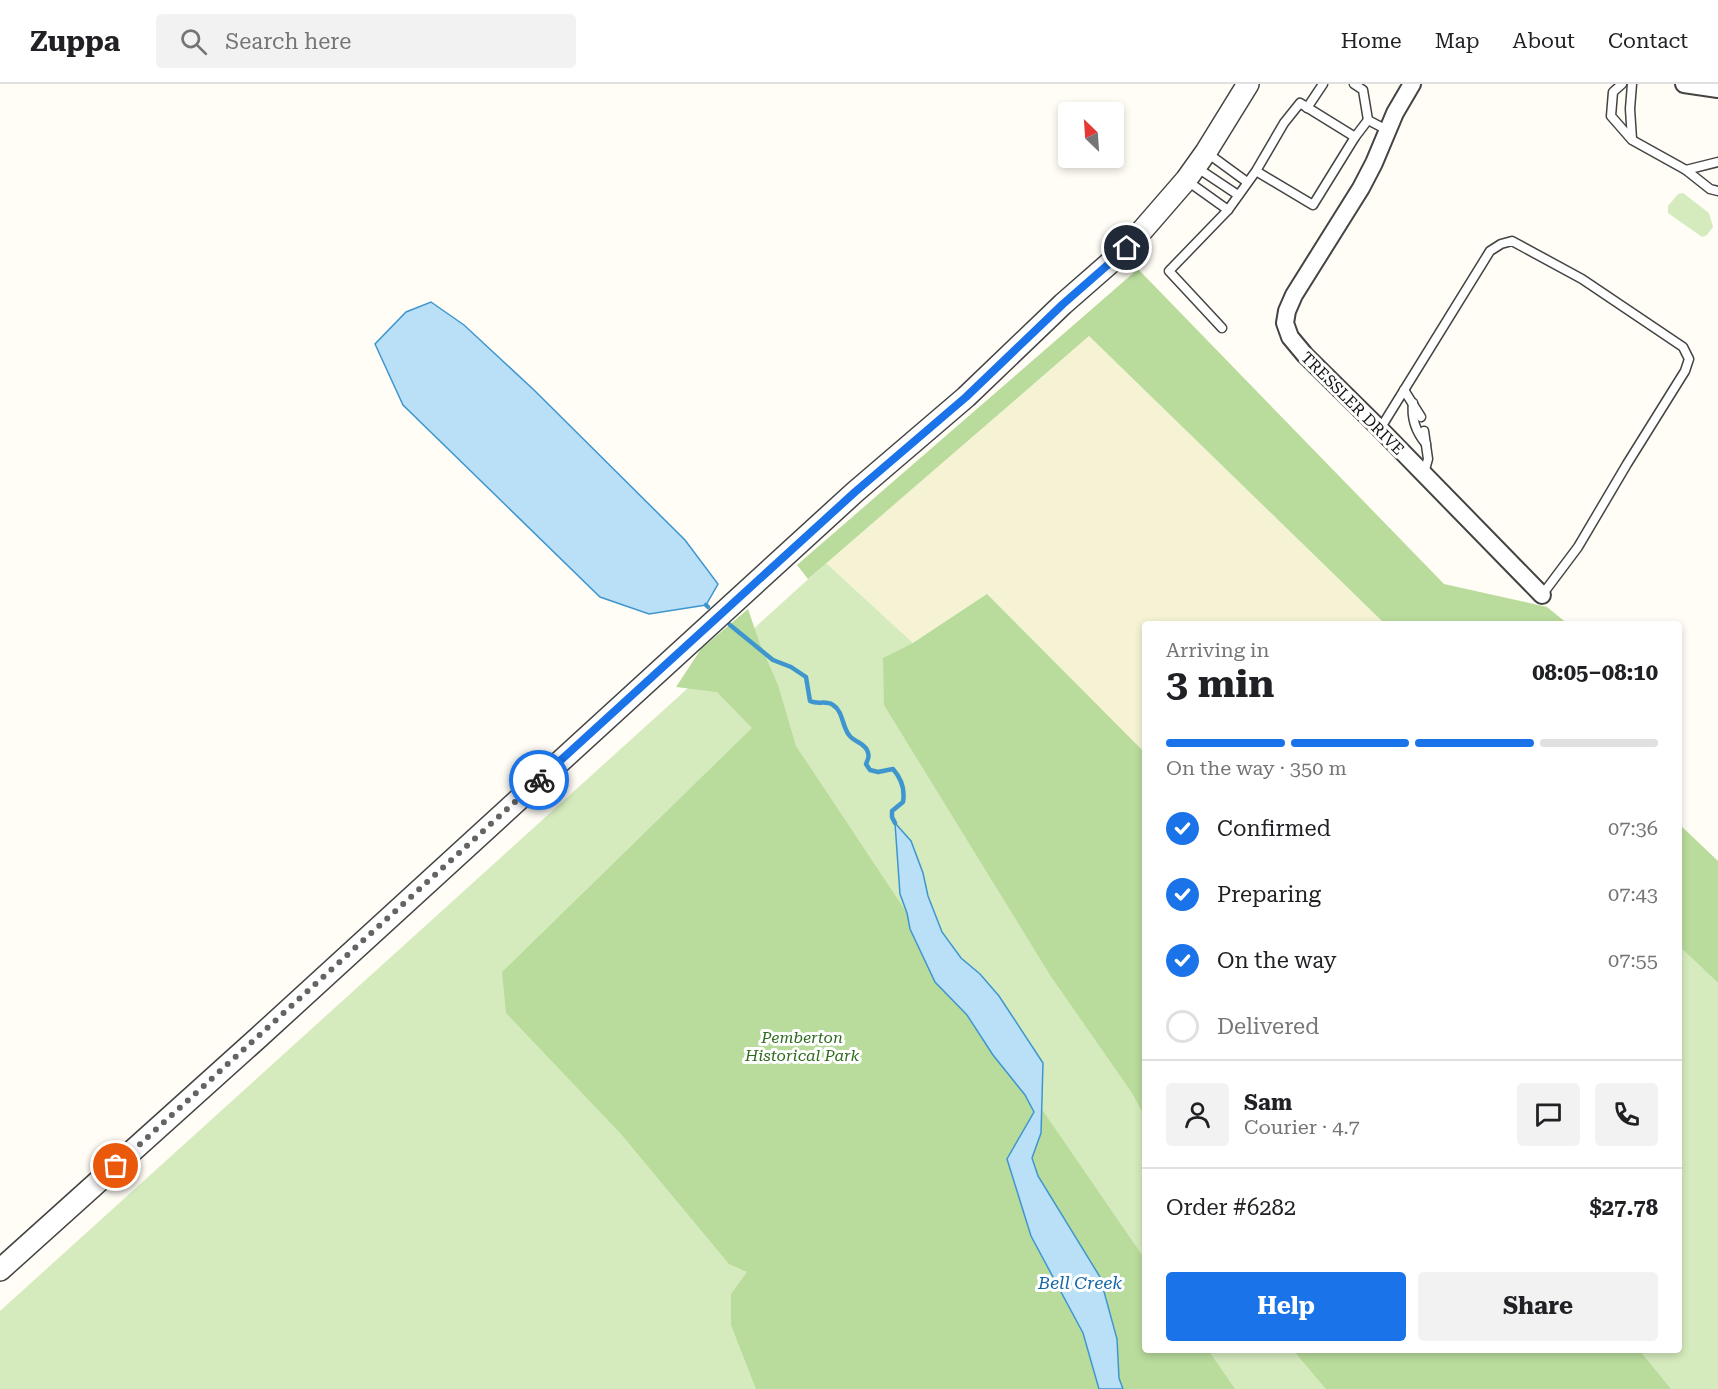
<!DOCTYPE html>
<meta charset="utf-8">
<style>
:root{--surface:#fff;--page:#f2f2f2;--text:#202124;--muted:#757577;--line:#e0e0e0;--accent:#1a73e8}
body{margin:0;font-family:"Roboto Serif",serif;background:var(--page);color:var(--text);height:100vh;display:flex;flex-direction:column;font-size:22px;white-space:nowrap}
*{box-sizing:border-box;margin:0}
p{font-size:20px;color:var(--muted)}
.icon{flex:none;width:33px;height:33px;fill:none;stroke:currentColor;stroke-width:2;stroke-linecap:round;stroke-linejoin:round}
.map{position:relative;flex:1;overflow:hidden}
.details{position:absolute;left:1142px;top:537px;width:540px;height:732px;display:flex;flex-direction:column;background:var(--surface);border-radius:6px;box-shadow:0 3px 9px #0003}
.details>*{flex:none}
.needle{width:39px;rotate:335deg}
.buttons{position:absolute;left:1058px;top:18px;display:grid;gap:12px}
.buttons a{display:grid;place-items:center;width:66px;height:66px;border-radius:6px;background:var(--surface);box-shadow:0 3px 9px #0003;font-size:30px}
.pin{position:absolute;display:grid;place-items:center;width:51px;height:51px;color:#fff;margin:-26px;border:3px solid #fff;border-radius:50%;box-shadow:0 2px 6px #0007}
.courier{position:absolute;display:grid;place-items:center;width:60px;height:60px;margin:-30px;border:4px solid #1a73e8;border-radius:50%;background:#fff;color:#222;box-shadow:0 2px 8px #0007}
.headline em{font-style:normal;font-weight:700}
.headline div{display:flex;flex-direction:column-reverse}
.headline{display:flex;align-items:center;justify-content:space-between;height:102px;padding:0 24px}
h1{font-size:39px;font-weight:700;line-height:45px}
.bar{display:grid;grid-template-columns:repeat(4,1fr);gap:9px 6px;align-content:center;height:72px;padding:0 24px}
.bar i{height:8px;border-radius:4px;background:var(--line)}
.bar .on{background:var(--accent)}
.bar p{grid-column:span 4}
.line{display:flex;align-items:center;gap:15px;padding:0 24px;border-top:2px solid var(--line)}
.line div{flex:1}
.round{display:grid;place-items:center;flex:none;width:63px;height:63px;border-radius:6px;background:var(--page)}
ol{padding:0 24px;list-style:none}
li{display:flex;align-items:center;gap:18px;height:66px}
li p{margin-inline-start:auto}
li .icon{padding:6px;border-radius:50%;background:var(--accent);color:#fff;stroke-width:4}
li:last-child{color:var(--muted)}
li i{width:33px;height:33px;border:3px solid var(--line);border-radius:50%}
.cta{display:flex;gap:12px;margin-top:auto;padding:12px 24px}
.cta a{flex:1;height:69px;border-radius:6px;background:var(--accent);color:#fff;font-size:24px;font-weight:700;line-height:69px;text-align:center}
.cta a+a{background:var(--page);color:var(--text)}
header{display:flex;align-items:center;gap:36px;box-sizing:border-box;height:84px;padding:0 30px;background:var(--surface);border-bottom:2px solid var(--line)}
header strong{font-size:28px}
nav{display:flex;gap:33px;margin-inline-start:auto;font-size:21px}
.search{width:420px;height:54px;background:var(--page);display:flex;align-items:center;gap:15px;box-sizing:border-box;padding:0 21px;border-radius:6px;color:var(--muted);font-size:22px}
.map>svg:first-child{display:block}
.farmland{fill:#f6f3d4}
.green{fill:#d5ebbd}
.forest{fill:#b9dc9c}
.water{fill:#b9e0f7;stroke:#3f96cf;stroke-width:1.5}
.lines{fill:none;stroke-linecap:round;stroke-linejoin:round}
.stream{stroke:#3f96cf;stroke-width:4.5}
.service-casing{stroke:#444;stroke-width:11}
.minor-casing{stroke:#444;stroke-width:20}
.tertiary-casing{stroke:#444;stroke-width:24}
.service{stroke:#fff;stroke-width:8}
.minor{stroke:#fff;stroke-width:16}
.tertiary{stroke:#fff;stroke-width:21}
.done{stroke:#646461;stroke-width:6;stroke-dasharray:0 10.8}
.route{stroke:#1a73e8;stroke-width:8}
.labels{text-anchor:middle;stroke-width:6;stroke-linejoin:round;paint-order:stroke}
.street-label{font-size:16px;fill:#111;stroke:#fff}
.park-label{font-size:16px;font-style:italic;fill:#2f6b1f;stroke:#fff}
.water-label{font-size:18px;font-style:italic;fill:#1768a6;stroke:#fff}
</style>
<header>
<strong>Zuppa</strong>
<div class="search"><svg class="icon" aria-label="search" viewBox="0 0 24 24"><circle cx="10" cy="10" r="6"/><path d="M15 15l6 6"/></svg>Search here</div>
<nav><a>Home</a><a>Map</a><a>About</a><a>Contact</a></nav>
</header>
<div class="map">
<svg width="1718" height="1305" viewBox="0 0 1718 1305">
<rect width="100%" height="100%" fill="#fffdf5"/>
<polygon class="farmland" points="1089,252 1385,540 1144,540 1144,668 987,510 913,559 826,479"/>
<g class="green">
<polygon points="1683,109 1709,129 1713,143 1707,151 1702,153 1668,129 1668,122 1678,110"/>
<polygon points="826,479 913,559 987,510 1144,668 1144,1266 1678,1266 1679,862 1718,899 1718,1305 0,1305 0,1227"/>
</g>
<g class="forest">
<polygon points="1138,185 1444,500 1547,523 1568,540 1385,540 1089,252 808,495 797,481"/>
<polygon points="987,510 1144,668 1144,1031 1132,1009 1050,891 884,621 883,574 913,559"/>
<polygon points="748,525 760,560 778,601 796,662 907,829 910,845 935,898 967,931 993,971 1025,1011 1034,1028 1007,1075 1031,1152 1083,1249 1099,1305 756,1305 731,1241 731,1210 747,1188 729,1180 621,1050 506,929 502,888 752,644 717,608 676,603 701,565"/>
<polygon points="1678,739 1718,777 1718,899 1679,862"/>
<polygon points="1041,1024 1144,1174 1144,1266 1208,1266 1235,1305 1123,1305 1119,1294 1117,1255 1038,1092 1032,1074 1041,1049"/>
<polygon points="1293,1266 1639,1266 1671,1305 1326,1305"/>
</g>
<g class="water">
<polygon points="431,218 464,241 534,306 685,456 718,500 706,521 649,530 600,513 403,321 375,260 406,228"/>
<polygon points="895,739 911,757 923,789 928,812 942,848 961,874 980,890 999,912 1043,979 1041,1049 1032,1074 1038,1092 1100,1193 1117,1255 1119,1294 1123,1305 1099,1305 1083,1249 1031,1152 1007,1075 1034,1028 1025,1011 993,971 967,931 935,898 910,845 907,829 900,810"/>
</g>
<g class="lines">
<g class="stream">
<polyline points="706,521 708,523"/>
<path d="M730,541L773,576L791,583L806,593L810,617C818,621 826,616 833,621C843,627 842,642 849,651C854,658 863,658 867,666C870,672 868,675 866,680L870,686L878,688L893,685C901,694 905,706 903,718L892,727V733L895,739"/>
</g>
<defs>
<g id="service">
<polyline points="1354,0 1363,6 1368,36 1387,46"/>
<polyline points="1622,0 1613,8 1611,32 1632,56 1686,86 1718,78"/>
<polyline points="1632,0 1630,25 1632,55"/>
<polyline points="1307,24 1323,0"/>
<polyline points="1355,53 1368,36"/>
<polyline points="1206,68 1247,98"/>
<polyline points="1196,83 1238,111"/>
<polyline points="1686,86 1710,105 1718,107"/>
<polyline points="1186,96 1228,126"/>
<polyline points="1222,244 1169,187 1228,126 1256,87 1284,39 1300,19 1355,53 1313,121 1256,87"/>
<polyline points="1404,306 1421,333"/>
<path d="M1413,319C1411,335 1416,348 1426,360"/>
<polyline points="1380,345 1490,167 1501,160 1512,157 1582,195 1683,263 1689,275 1685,287 1627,380 1578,463 1542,511"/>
<polyline points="1424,389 1428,375 1424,347"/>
</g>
<g id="minor">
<polyline points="1412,0 1395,29 1374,79 1361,104 1294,211 1287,227 1285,239 1290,253 1305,271 1380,345 1542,511"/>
<polyline points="1684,0 1718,5"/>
</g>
<polyline id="tertiary" points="0,1186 259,953 855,408 966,313 1063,220 1127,164 1186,96 1206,68 1248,0"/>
</defs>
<use href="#service" class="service-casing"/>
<use href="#minor" class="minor-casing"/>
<use href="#tertiary" class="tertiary-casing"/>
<use href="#service" class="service"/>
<use href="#minor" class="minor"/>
<use href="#tertiary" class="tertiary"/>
</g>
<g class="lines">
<polyline class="done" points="116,1082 539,696"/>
<polyline class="route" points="539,696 855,408 966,313 1063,220 1127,164"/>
</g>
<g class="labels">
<g class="street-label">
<text transform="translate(1353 319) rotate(45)" y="6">TRESSLER DRIVE</text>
</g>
<g class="park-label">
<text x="802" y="959">Pemberton<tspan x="802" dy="18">Historical Park</tspan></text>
</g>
<g class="water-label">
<text x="1080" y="1205">Bell Creek</text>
</g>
</g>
</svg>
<div class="buttons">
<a><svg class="needle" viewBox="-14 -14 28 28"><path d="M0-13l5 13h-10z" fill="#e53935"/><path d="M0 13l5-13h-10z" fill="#757577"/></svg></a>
</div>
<div class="pin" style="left:116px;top:1082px;background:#ea580c"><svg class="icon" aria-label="bag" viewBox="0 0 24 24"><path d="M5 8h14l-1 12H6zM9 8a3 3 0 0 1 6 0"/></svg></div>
<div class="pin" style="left:1127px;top:164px;background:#1f2937"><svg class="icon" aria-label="home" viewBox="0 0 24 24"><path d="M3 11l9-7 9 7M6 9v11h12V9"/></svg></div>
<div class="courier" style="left:539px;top:696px"><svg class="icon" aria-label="bike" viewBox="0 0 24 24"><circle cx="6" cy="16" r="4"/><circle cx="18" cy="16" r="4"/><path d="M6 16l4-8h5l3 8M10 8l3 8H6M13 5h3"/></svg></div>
<section class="details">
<div class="headline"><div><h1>3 min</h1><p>Arriving in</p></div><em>08:05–08:10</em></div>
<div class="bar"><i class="on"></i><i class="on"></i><i class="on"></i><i></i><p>On the way · 350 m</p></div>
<ol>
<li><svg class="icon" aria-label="check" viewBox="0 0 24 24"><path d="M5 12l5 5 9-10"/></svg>Confirmed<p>07:36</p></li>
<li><svg class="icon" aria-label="check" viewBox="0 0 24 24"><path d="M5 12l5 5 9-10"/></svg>Preparing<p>07:43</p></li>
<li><svg class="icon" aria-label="check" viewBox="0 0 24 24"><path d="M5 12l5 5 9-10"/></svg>On the way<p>07:55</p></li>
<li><i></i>Delivered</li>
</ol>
<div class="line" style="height:108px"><a class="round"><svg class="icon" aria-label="person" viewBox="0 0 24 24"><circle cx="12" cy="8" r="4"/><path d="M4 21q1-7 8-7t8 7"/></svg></a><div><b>Sam</b><p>Courier · 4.7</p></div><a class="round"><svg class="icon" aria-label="chat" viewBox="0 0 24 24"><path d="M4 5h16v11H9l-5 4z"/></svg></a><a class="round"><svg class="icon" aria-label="phone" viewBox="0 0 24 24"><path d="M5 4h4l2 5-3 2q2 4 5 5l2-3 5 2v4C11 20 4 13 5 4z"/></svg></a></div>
<div class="line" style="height:78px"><div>Order #6282</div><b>$27.78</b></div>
<div class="cta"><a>Help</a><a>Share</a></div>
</section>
</div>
